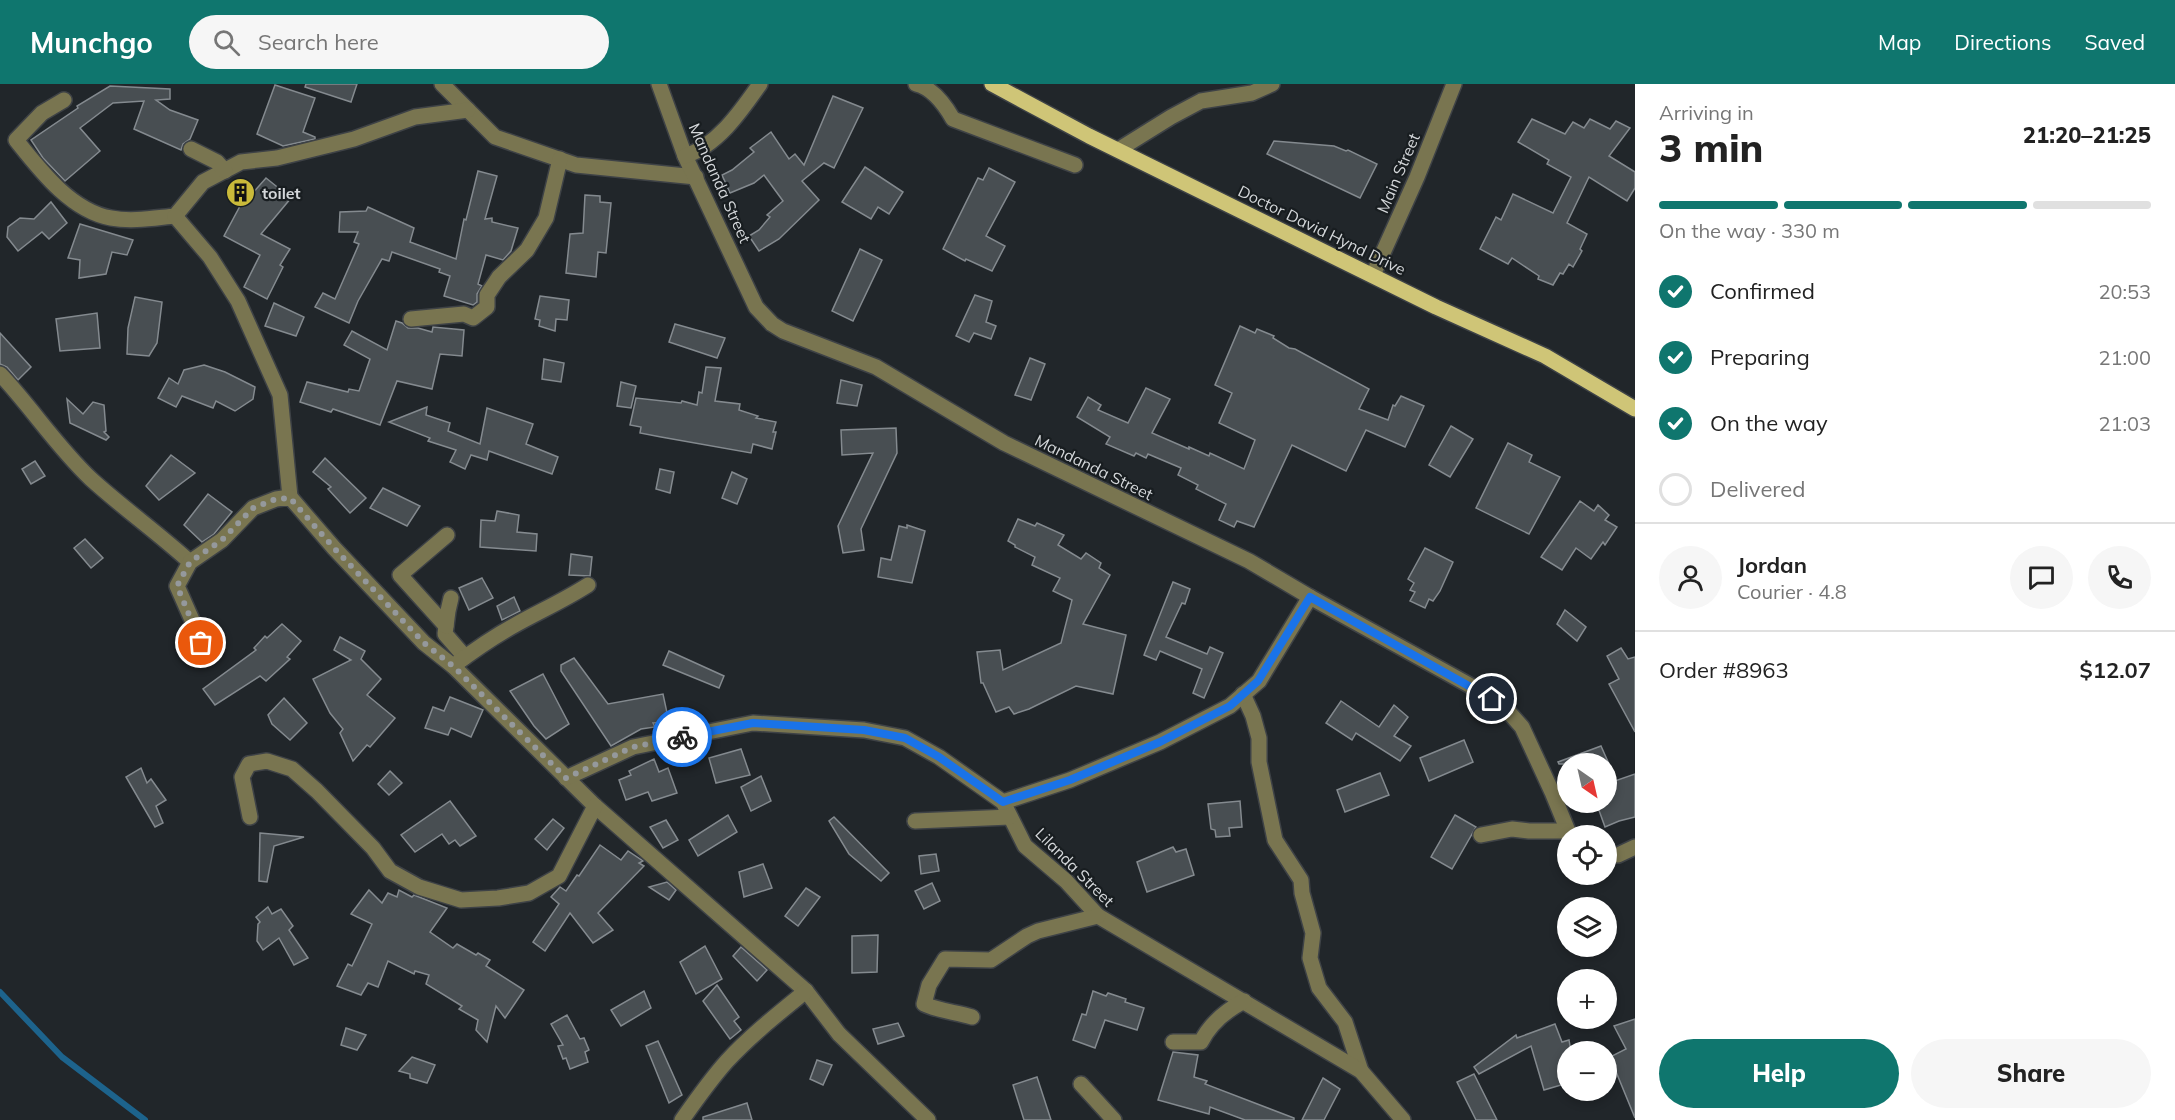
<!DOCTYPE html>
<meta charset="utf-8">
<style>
:root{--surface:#fff;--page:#f6f6f6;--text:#222;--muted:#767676;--line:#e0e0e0;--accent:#0f766e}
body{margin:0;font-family:Mulish,sans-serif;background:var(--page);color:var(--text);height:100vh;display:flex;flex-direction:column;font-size:22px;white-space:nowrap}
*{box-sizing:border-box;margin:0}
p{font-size:20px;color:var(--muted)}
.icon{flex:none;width:33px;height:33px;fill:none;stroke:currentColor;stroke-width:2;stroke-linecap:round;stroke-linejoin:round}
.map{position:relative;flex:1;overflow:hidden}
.sheet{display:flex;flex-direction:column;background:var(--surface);width:540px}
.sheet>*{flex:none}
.needle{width:39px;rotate:146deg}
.tools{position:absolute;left:1557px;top:669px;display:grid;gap:12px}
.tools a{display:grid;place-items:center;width:60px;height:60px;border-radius:50%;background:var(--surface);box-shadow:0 3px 9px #0003;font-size:30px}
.pin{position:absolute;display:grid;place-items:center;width:51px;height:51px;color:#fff;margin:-26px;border:3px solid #fff;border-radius:50%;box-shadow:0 2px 6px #0007}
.courier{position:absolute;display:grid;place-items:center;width:60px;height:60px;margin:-30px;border:4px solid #1a73e8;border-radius:50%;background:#fff;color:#222;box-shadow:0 2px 8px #0007}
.summary em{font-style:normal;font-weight:800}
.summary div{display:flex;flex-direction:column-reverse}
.summary{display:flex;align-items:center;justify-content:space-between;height:102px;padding:0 24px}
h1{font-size:39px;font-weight:800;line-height:45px}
.bar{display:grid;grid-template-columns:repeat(4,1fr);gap:9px 6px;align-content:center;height:72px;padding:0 24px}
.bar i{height:8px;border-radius:4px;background:var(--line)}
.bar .selected{background:var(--accent)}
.bar p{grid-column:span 4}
.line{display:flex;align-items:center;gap:15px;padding:0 24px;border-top:2px solid var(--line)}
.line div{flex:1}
.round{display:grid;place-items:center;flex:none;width:63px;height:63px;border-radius:32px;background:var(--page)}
ol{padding:0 24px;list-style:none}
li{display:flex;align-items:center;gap:18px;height:66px}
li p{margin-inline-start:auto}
li .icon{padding:6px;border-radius:50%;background:var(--accent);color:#fff;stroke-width:4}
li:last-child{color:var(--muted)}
li i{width:33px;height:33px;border:3px solid var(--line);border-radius:50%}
.action{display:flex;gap:12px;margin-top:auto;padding:12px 24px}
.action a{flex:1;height:69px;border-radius:36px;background:var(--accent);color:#fff;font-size:24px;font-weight:800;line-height:69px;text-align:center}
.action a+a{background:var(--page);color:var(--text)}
header{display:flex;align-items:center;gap:36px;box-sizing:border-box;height:84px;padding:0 30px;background:var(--accent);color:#fff}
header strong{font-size:28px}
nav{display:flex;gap:33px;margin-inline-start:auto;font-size:21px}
.search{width:420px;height:54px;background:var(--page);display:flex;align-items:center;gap:15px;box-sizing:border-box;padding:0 21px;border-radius:33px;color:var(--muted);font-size:22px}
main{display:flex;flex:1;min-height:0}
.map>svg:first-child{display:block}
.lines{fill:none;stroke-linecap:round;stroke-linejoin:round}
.stream{stroke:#1d638c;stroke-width:6}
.building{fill:#484e52;stroke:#848a8f;stroke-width:1.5}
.minor-casing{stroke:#3e4246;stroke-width:18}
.major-casing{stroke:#3e4246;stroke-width:18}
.minor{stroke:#797550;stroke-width:15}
.major{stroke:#cfc577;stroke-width:15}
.done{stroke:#95999c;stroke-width:6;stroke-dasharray:0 10.8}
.route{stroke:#1a73e8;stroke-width:8}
.labels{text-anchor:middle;stroke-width:4.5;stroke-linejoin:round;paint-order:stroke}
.street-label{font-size:16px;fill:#d4d7da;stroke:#181d20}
.poi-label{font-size:16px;font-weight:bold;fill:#d4d7da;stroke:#181d20;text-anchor:start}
</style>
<header>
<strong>Munchgo</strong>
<div class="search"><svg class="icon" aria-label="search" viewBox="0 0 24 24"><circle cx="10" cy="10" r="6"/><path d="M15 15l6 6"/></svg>Search here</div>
<nav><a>Map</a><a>Directions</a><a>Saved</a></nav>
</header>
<main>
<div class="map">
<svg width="1635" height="1036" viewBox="0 0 1635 1036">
<rect width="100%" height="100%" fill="#21262a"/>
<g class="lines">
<polyline class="stream" points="0,908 62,973 145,1036"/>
</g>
<g class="building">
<polygon points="306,0 357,0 351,18 305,3"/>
<polygon points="275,1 315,14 303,48 315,53 315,55 283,62 257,50"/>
<polygon points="110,2 170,5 170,15 156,16 170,26 198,36 190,55 183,60 181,66 134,45 144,17 113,19 80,44 100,67 65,97 43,74 31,56 78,24 77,22"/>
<polygon points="833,12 863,24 834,84 824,79 802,97 819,116 779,155 759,167 749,152 759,146 770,133 767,131 783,117 764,91 754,99 730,109 722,91 732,86 754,68 750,64 771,48 789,75 795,70 804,81"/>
<polygon points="1532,35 1565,50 1573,38 1584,44 1590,35 1610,45 1616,37 1630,44 1609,72 1635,88 1635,104 1627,117 1589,93 1567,139 1587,150 1580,165 1582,167 1573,183 1569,180 1563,190 1560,189 1553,201 1538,195 1539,192 1512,174 1508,180 1480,165 1496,133 1501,136 1513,110 1553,129 1571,93 1547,80 1549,76 1518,58"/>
<polygon points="1274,57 1334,62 1346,67 1348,66 1377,80 1360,114 1267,70"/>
<polygon points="865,83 903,108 889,130 878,123 871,135 842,118"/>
<polygon points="989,84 1015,98 986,152 1005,162 992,187 966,175 965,177 943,165 978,94 983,96"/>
<polygon points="478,87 497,92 485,135 492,134 492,138 518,144 511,167 503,176 486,171 478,200 482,202 477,210 477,218 473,221 444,212 450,192 439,188 440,185 392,168 389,177 382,175 358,217 349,239 315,223 323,209 335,215 359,160 354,158 358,148 339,148 340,128 366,127 368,123 414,144 410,158 456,175 464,135 466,136"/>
<polygon points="266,94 291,114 261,150 290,165 280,181 283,183 267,215 244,203 260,171 224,152 247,109 251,111"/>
<polygon points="585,111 600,112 600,118 611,119 606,169 598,168 596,193 566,189 570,150 583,149"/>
<polygon points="51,118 67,139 49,155 42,148 18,167 7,153 8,143 20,134 34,135"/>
<polygon points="80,140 133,156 127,171 112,168 106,190 79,194 80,176 68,174"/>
<polygon points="860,165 882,176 853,237 832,227"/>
<polygon points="975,211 992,217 986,238 996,242 991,255 974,249 969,258 956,252"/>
<polygon points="540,212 569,216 567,236 556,235 555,247 539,242 540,236 535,235"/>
<polygon points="135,213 162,218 157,259 149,272 127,270 128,244"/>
<polygon points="274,219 304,233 296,252 265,242"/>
<polygon points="97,229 100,264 60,267 56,235"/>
<polygon points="396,237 402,239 408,244 418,244 432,248 433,243 464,246 462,272 440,270 432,305 397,297 380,341 333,325 331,328 300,318 307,298 348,308 349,305 359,307 370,275 344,261 352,247 387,266"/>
<polygon points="675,240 725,254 717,274 669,258"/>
<polygon points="1240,242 1255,249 1257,245 1274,252 1273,254 1289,264 1295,265 1369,305 1359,325 1388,336 1393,321 1395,322 1401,312 1424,322 1405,363 1366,346 1346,387 1292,361 1254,443 1237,437 1234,443 1219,436 1226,420 1196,405 1198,401 1178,391 1181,384 1148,370 1146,374 1136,369 1134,372 1106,360 1110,353 1077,333 1088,313 1101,321 1098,326 1128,339 1146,304 1170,315 1152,349 1189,365 1189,363 1209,372 1210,369 1244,385 1255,356 1219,339 1232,309 1215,301"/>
<polygon points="0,249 31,283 18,296 7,283 0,280"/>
<polygon points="1030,274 1045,280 1031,316 1015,311"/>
<polygon points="544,275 564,279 561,298 542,295"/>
<polygon points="204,281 225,288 255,303 253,315 235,327 216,317 213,324 182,312 176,323 158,314 169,294 178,300 184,286"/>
<polygon points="706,283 721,284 715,317 740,320 739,326 758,332 756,334 776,338 773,348 776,348 772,365 753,360 751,369 661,353 640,349 641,343 630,341 636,314 681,319 682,317 697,321 699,308 702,309"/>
<polygon points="841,296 862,301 857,322 837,319"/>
<polygon points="621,298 636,302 631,324 617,322"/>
<polygon points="67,315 83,330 93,318 104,321 106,347 104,348 109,353 106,356 70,339"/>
<polygon points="427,323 426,331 450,339 448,347 480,360 487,324 533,340 526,360 558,373 552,390 489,367 487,376 471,371 465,385 450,378 456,366 428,357 430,354 389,338"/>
<polygon points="1451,342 1473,355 1450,393 1429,381"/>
<polygon points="896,344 897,369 861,445 864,466 843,469 838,442 873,369 842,371 841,346"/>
<polygon points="1508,359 1532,371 1529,378 1560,393 1529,450 1476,424"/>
<polygon points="171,371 195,389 159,416 146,402"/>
<polygon points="325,374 366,414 350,429 328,405 331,403 313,388"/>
<polygon points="35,377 45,392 31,400 22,385"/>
<polygon points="660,385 674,388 670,409 656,405"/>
<polygon points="732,388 747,395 737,420 722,414"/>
<polygon points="383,404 420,422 407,442 370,424"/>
<polygon points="208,410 232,428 214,450 202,458 184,441"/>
<polygon points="1580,417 1594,427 1598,421 1609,431 1605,436 1617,443 1605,461 1603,458 1591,475 1576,464 1562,486 1541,473"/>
<polygon points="497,427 519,431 517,448 537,450 536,467 480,463 481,436 495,437"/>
<polygon points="1018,435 1035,442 1037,439 1064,451 1058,461 1081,475 1086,469 1101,479 1099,484 1110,491 1083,540 1126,551 1113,610 1076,602 1029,625 1014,630 1009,623 996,628 983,599 981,599 977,568 1000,566 1003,586 1061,559 1072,516 1053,507 1060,494 1032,481 1035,473 1015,463 1015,461 1008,457"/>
<polygon points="907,441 925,447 912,499 878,493 881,474 891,476 899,442 907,444"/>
<polygon points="85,455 103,474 91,484 74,464"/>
<polygon points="1425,464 1453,478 1440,507 1433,517 1429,515 1425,524 1410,517 1415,508 1410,506 1414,499 1408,495"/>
<polygon points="571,470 592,473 590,492 569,491"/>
<polygon points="482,494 493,514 469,526 459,504"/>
<polygon points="1173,498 1190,505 1185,520 1182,519 1166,553 1207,570 1210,563 1223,569 1204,614 1193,609 1202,585 1160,567 1156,576 1144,571"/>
<polygon points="514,513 520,527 502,536 497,522"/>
<polygon points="1565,526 1586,543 1577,557 1557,540"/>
<polygon points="282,540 301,557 287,573 290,575 266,597 260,592 215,621 203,605 256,566 254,564 265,552 267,554"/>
<polygon points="340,553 365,567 361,575 381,595 367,611 395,634 370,663 367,661 353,677 340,649 343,645 330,629 313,595 351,576 334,566"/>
<polygon points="1621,564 1628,575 1635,573 1635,648 1609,600 1619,595 1607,572"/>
<polygon points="669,567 724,592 719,604 663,581"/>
<polygon points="574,574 608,620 663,610 669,638 653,639 655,643 641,645 611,662 561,587 561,581"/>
<polygon points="543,590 569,640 546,655 534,642 510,607"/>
<polygon points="450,613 483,626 471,653 451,644 448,651 425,644 433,623 444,627"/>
<polygon points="284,614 307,639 290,656 272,640 268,631"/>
<polygon points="1341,617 1379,643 1394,621 1408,633 1394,652 1411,662 1400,677 1356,649 1352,656 1326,639"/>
<polygon points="1464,656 1473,678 1429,697 1420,674"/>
<polygon points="1601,662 1609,680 1559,680 1558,678"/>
<polygon points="741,665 750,691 716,699 709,674"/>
<polygon points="654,675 659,688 668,684 677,709 652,717 648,708 626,716 619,696 631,691 629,687"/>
<polygon points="141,684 147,699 151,695 166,716 156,722 163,739 155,743 126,693"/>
<polygon points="390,687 402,699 389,711 378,700"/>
<polygon points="1380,689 1389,711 1345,728 1337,706"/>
<polygon points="1635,690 1635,733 1619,737 1605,743 1596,718 1606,718 1606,700"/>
<polygon points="761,692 771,717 751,727 741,703"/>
<polygon points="450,717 476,752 460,762 455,756 449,760 442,750 415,768 401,751"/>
<polygon points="1240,717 1242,743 1229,744 1230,752 1216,753 1215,746 1211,745 1208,720"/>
<polygon points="728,731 737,748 698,772 689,756"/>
<polygon points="1455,731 1476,743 1452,785 1431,773"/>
<polygon points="834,733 889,789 881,797 849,770 829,737"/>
<polygon points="553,735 564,744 547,766 535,755"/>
<polygon points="666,736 678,756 663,764 650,743"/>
<polygon points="260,749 304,753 274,762 267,798 259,797"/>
<polygon points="600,761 621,776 628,767 643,777 639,779 644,782 598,829 613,846 593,859 570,829 545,867 533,858 559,820 551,813 560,803 566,807 577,791 579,792"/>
<polygon points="1173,763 1176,768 1186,765 1194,791 1147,808 1137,778"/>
<polygon points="936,770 939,787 921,790 919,772"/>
<polygon points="763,780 772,804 744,813 739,788"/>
<polygon points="667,798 676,806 669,816 649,803"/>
<polygon points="932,799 940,817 924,825 915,807"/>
<polygon points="806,804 820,813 798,842 785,832"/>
<polygon points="369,806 382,819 388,809 397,813 399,806 412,813 414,811 447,824 430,848 453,864 457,860 476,871 478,869 490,876 486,882 524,906 505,934 496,922 487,958 476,946 478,936 459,925 462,922 426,900 429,891 415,887 414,890 388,877 378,903 368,899 361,911 337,902 348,880 352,882 372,840 351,830"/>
<polygon points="268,823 272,830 281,825 293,842 289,846 308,874 294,881 279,854 263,866 257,857 258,840 260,838 256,833"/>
<polygon points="878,851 877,888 852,889 852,852"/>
<polygon points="705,862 722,895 696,910 680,878"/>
<polygon points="741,863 767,886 757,897 733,872"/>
<polygon points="717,901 739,933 734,937 741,946 730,955 703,917"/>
<polygon points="644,907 651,924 621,942 611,926"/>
<polygon points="1093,907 1106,912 1108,909 1126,915 1125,918 1144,924 1137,946 1105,936 1095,964 1073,956 1082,930 1086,931"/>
<polygon points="567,931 580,955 584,954 589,966 585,968 588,978 570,985 566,974 563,975 558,962 563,961 551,940"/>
<polygon points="1635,935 1635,1034 1610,973 1626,965 1614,942"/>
<polygon points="898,939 904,952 878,960 873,945"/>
<polygon points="1555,940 1562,958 1569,956 1571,968 1568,968 1568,972 1561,975 1568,993 1568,999 1544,1006 1531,962 1479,990 1474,983 1516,951 1517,954"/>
<polygon points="346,944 366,951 357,966 341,961"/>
<polygon points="658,957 682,1011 669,1019 646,962"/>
<polygon points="1173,968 1198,971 1194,993 1207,997 1205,1000 1294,1034 1294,1036 1245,1036 1210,1023 1209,1030 1158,1016"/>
<polygon points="412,973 435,981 427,999 410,994 410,990 399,987"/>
<polygon points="817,976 832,981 823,1001 810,995"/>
<polygon points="1474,990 1497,1036 1476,1036 1457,998"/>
<polygon points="1037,993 1051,1036 1024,1036 1013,1001"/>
<polygon points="1323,994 1340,1005 1324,1036 1302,1036"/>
<polygon points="747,1019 752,1036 703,1036 703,1033"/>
</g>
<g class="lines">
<defs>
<g id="minor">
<polyline points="442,0 495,53 576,81 696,93"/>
<polyline points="659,0 685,72 756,223 772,240 783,247 876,283 1004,359 1249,477 1310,513 1480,607 1506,625 1522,643 1552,708 1570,752"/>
<path d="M916,0C933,4 945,21 953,35L1075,81"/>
<path d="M64,16L42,29L16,56C40,86 71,127 111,134C132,138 154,134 175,132L203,98L241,78L277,74L354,55L415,33L468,26"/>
<polyline points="191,65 217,78 225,87"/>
<polyline points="1118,66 1171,33 1201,17 1252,9 1272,0"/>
<path d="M685,72C718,61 741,27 760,0"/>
<polyline points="175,132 210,173 238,217 280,311 290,413"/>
<polyline points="1373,191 1417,93 1454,0"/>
<polyline points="411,235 464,230 473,234 487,223 487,211 499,193 527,166 546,134 560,75"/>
<path d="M0,290C32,324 57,363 91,395C123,424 158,449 190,478"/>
<polyline points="451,514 448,527 445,550 465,573"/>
<polyline points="446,542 400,491 447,451"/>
<polyline points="208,572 177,502 190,478 222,456 253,424 276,415 290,413 334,464 424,559 453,582 595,722 806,907 839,950 928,1036"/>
<path d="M453,582C473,567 493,553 515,541C540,527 563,517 588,501"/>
<polyline points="1243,610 1253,632 1259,654 1259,678 1275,756 1301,796 1302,809 1313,849 1310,874 1319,904 1345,938 1361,987"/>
<polyline points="566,694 633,663 753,639 864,646 905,654 939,673 1003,718 1025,762 1066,797 1098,832 1361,987 1403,1036"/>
<polyline points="1003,718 1070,696 1160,658 1230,622 1259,597 1310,513"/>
<polyline points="250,733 242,693 249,680 267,677 292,685 317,707 373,764 390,787 419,803 461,816 498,814 529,809 559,792 595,722"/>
<polyline points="915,737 1010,733"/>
<polyline points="1481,751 1512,745 1529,747 1568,747"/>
<polyline points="1606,771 1618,771 1635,763"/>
<path d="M972,933C956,928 939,927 924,920L929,901L945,875L991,876L1027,852L1038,847L1098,832"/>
<path d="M1173,958H1201C1210,940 1227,926 1244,917"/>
<polyline points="1081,1000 1114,1036"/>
<path d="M682,1036C696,1016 710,996 727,977C751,951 779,929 806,907"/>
</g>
<polyline id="major" points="992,0 1089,52 1436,223 1545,272 1635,325"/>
</defs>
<use href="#minor" class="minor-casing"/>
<use href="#major" class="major-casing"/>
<use href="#minor" class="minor"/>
<use href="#major" class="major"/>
</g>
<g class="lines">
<polyline class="done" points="201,559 177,502 190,478 222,456 253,424 276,415 290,414 334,464 424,559 453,582 566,694 633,663 682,653"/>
<polyline class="route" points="682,653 753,639 864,646 905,654 939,673 1003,718 1070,696 1160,658 1230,622 1258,597 1310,513 1492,615"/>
</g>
<defs>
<symbol id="building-disc" viewBox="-11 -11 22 22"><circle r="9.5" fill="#caba3a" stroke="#181d20"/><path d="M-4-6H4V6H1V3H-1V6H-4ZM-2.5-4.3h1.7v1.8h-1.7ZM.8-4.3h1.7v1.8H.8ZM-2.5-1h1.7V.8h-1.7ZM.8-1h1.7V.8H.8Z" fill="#111"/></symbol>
</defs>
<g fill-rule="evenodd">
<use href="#building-disc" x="224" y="92" width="33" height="33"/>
</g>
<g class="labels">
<g class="street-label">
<text transform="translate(1398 89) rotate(-67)" y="6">Main Street</text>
<text transform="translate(720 99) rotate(66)" y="6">Mandanda Street</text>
<text transform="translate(1322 146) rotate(26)" y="6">Doctor David Hynd Drive</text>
<text transform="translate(1094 383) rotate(26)" y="6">Mandanda Street</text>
<text transform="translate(1075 783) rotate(45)" y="6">Lilanda Street</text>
</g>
<g class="poi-label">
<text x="262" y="115">toilet</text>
</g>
</g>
</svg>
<div class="tools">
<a><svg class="needle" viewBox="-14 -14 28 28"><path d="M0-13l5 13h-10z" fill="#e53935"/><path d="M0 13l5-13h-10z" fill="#767676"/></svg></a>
<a><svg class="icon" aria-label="locate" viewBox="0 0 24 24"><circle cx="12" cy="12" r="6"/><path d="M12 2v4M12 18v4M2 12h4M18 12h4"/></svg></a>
<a><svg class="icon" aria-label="layers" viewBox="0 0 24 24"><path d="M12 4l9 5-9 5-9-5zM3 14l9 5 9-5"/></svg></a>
<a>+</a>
<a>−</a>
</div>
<div class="pin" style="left:201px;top:559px;background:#ea580c"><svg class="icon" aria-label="bag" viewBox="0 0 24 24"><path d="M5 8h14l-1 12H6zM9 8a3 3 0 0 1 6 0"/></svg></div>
<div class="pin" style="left:1492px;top:615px;background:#1f2937"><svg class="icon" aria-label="home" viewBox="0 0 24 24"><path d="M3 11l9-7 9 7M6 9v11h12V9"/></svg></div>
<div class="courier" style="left:682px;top:653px"><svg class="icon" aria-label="bike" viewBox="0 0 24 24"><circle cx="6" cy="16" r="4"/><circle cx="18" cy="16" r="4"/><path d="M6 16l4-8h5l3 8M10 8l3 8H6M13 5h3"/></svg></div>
</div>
<section class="sheet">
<div class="summary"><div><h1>3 min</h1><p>Arriving in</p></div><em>21:20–21:25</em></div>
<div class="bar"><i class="selected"></i><i class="selected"></i><i class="selected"></i><i></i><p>On the way · 330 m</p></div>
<ol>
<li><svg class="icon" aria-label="check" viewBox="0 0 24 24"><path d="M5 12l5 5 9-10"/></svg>Confirmed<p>20:53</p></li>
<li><svg class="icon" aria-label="check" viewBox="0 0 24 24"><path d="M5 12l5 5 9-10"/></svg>Preparing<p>21:00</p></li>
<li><svg class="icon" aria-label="check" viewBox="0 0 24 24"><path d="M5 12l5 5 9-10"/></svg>On the way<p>21:03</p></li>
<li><i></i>Delivered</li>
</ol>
<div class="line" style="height:108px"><a class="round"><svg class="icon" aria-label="person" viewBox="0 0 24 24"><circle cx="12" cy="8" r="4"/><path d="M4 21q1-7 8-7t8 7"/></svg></a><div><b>Jordan</b><p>Courier · 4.8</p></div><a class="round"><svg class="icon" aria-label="chat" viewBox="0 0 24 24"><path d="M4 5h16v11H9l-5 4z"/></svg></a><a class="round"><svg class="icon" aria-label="phone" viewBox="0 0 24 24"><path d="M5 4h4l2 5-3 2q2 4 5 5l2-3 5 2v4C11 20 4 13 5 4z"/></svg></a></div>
<div class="line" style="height:78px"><div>Order #8963</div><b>$12.07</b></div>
<div class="action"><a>Help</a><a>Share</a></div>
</section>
</main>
